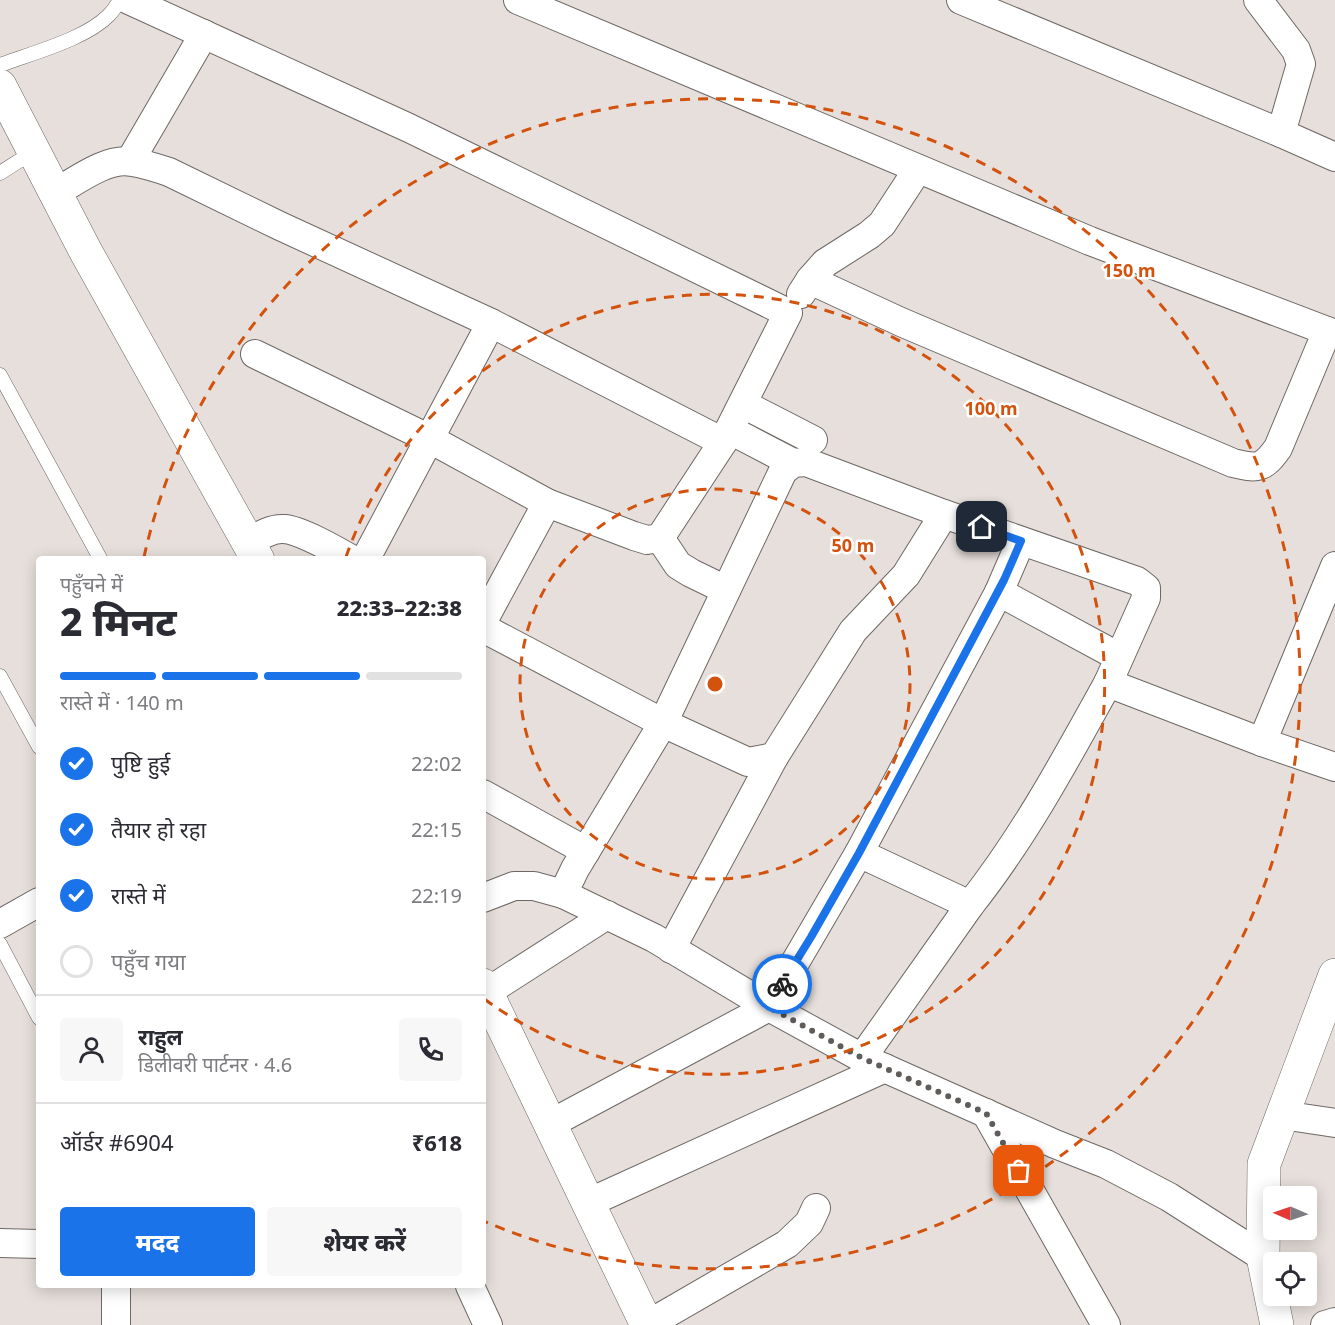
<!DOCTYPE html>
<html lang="hi">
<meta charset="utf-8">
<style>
:root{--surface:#fff;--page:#f7f7f7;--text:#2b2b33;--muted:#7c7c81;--line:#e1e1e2;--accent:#1a73e8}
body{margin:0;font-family:"Noto Sans","Noto Sans Devanagari",sans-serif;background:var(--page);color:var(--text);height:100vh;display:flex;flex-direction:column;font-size:22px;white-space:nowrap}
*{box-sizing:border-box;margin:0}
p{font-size:20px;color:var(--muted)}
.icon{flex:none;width:33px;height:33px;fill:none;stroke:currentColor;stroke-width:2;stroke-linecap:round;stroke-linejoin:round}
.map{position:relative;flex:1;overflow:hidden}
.details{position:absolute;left:36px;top:556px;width:450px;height:732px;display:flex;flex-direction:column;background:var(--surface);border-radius:6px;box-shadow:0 3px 15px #0003}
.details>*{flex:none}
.needle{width:39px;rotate:272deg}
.buttons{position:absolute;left:1263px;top:1186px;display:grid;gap:12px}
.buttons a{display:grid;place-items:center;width:54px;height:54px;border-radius:6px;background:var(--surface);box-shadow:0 3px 15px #0003;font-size:30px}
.pin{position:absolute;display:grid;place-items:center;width:51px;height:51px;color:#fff;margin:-26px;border-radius:12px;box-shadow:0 3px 9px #0006}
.courier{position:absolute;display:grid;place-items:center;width:60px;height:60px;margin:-30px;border:4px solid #1a73e8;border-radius:50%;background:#fff;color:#222;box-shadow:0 2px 8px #0007}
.overview em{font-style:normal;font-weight:800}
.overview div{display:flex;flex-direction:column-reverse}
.overview{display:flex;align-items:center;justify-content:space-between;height:102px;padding:0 24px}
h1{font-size:39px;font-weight:800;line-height:45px}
.bar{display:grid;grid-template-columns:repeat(4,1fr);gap:9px 6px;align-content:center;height:72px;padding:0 24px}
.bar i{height:8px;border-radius:4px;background:var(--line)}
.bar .selected{background:var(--accent)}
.bar p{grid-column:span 4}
.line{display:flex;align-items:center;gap:15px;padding:0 24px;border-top:2px solid var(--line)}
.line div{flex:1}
.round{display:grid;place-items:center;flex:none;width:63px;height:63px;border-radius:6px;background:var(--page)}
ol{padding:0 24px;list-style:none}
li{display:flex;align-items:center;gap:18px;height:66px}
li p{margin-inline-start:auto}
li .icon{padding:6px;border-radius:50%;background:var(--accent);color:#fff;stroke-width:4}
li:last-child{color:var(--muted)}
li i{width:33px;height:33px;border:3px solid var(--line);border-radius:50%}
.primary-button{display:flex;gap:12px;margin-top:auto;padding:12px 24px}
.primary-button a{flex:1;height:69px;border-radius:6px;background:var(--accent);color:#fff;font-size:24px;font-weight:800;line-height:69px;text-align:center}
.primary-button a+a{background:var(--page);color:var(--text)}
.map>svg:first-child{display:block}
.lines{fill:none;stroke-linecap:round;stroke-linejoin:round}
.service-casing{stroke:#6e6864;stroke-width:15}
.minor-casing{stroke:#6e6864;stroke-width:30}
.tertiary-casing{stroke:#6e6864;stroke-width:34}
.service{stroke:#fff;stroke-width:14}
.minor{stroke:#fff;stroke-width:28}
.tertiary{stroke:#fff;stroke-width:33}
.done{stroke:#5f5c5a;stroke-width:6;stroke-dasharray:0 10.8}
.route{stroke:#1a73e8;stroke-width:8}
.ring{fill:none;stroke:#d3520d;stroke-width:3;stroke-dasharray:10 8}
.centre{fill:#d3520d;stroke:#fff;stroke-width:3}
.ring-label{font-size:18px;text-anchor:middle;font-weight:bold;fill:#d3520d;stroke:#fff;stroke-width:5;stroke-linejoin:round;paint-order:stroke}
</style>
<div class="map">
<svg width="1335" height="1325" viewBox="0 0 1335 1325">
<rect width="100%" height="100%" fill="#e6dfdb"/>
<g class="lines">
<defs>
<g id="service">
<path d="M0,65C32,53 86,39 109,15C113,11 117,5 120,0"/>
<polyline points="0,173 33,152"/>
<polyline points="0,375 101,560"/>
<polyline points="0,676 39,747"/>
<polyline points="0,944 39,1018"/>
</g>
<g id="minor">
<polyline points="129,0 409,128 788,313 723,442 660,538 647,540 634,536 547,503 483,621"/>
<polyline points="518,0 1090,241 1335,334"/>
<polyline points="961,0 1281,133 1301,64 1296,50 1258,0"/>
<polyline points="1281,133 1335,157"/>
<polyline points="130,161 204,34"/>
<path d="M55,193C76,181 107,157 132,162C145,164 157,168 169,172L280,226L491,323L365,560"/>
<path d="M810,280L901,322L1233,463C1258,469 1263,469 1278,448L1327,331"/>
<polyline points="801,294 810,280 825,263 869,235 882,224 918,169"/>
<polyline points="491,323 723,442"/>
<polyline points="255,354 430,439 547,503"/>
<polyline points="743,404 813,440"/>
<polyline points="730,430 793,463"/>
<polyline points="660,538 678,565 691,573 726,590"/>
<path d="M249,542C259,536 271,528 284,529C301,530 337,551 353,560"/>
<polyline points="1335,566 1262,742 1335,767"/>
<polyline points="999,592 1119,657"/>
<polyline points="483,628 663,723 748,762 774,757 853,631 906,575 944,514"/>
<path d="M1262,742L1108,683C1066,759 1024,837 970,905L862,1058L1055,1144L1106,1164L1169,1197L1263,1257"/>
<polyline points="483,794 586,851"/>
<polyline points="483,898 514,886 534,886 563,894"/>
<polyline points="970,905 859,853 999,592 1021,541"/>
<polyline points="0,924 39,902"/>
<polyline points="671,949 774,757"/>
<polyline points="487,992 607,915"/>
<polyline points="862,1058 769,1007 654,938 563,894 575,869 663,723 783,471 793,463 806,462 944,514 1137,581 1146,588 1146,598 1108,683"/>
<polyline points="986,1113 1106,1325"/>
<polyline points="1282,1115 1335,1123"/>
<polyline points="550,1124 769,1007 859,853"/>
<polyline points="588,1203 885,1068"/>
<polyline points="0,1243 39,1244"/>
<polyline points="116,1286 116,1325"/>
<polyline points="470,1286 488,1325"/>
<polyline points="647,1325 787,1244 809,1223 816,1208"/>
<polyline points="1325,1325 1335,1322"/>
</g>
<g id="tertiary">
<polyline points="0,86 86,252 258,560"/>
<polyline points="483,985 647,1325"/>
<polyline points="1277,1325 1263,1257 1264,1164 1335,975"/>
</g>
</defs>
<use href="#service" class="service-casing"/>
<use href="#minor" class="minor-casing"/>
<use href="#tertiary" class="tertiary-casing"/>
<use href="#service" class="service"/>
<use href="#minor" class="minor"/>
<use href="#tertiary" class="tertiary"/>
</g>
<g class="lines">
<polyline class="done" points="782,984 769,1007 862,1058 986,1113 1019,1171"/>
<polyline class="route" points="782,984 811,937 859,853 1004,580 1021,541 982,527"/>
</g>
<g class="ring">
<circle cx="715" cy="684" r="195"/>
<path d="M346 557A390 390 0 1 1 483 998"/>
<path d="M144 557A585 585 0 1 1 486 1222"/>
</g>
<circle cx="715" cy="684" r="9" class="centre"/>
<g class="ring-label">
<text x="1129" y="277">150 m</text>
<text x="991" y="415">100 m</text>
<text x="853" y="552">50 m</text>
</g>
</svg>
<div class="buttons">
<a><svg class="needle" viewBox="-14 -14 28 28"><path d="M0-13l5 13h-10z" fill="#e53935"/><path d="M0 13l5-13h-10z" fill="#7c7c81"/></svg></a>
<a><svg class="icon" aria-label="locate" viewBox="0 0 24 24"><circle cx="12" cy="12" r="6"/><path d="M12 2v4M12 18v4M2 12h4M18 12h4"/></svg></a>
</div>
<div class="pin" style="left:1019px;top:1171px;background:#ea580c"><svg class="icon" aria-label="bag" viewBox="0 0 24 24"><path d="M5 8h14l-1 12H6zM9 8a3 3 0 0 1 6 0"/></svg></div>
<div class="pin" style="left:982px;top:527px;background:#1f2937"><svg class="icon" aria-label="home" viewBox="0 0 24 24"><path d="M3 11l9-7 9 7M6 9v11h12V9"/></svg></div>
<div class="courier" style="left:782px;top:984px"><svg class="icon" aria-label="bike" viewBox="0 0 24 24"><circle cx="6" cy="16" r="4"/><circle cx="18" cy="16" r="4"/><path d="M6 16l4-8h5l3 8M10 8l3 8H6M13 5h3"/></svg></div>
<section class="details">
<div class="overview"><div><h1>2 मिनट</h1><p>पहुँचने में</p></div><em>22:33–22:38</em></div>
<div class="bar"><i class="selected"></i><i class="selected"></i><i class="selected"></i><i></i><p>रास्ते में · 140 m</p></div>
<ol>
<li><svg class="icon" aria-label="check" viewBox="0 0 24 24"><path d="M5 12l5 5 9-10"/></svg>पुष्टि हुई<p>22:02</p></li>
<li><svg class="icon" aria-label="check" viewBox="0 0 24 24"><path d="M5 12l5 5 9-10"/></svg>तैयार हो रहा<p>22:15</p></li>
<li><svg class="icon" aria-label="check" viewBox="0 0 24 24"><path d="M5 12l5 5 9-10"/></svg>रास्ते में<p>22:19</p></li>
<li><i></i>पहुँच गया</li>
</ol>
<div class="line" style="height:108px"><a class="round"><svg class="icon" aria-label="person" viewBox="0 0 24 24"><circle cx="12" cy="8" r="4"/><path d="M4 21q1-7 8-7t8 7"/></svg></a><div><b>राहुल</b><p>डिलीवरी पार्टनर · 4.6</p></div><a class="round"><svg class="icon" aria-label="phone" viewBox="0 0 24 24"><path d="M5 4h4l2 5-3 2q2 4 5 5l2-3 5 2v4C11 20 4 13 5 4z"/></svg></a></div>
<div class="line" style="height:78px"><div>ऑर्डर #6904</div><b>₹618</b></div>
<div class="primary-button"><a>मदद</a><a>शेयर करें</a></div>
</section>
</div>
